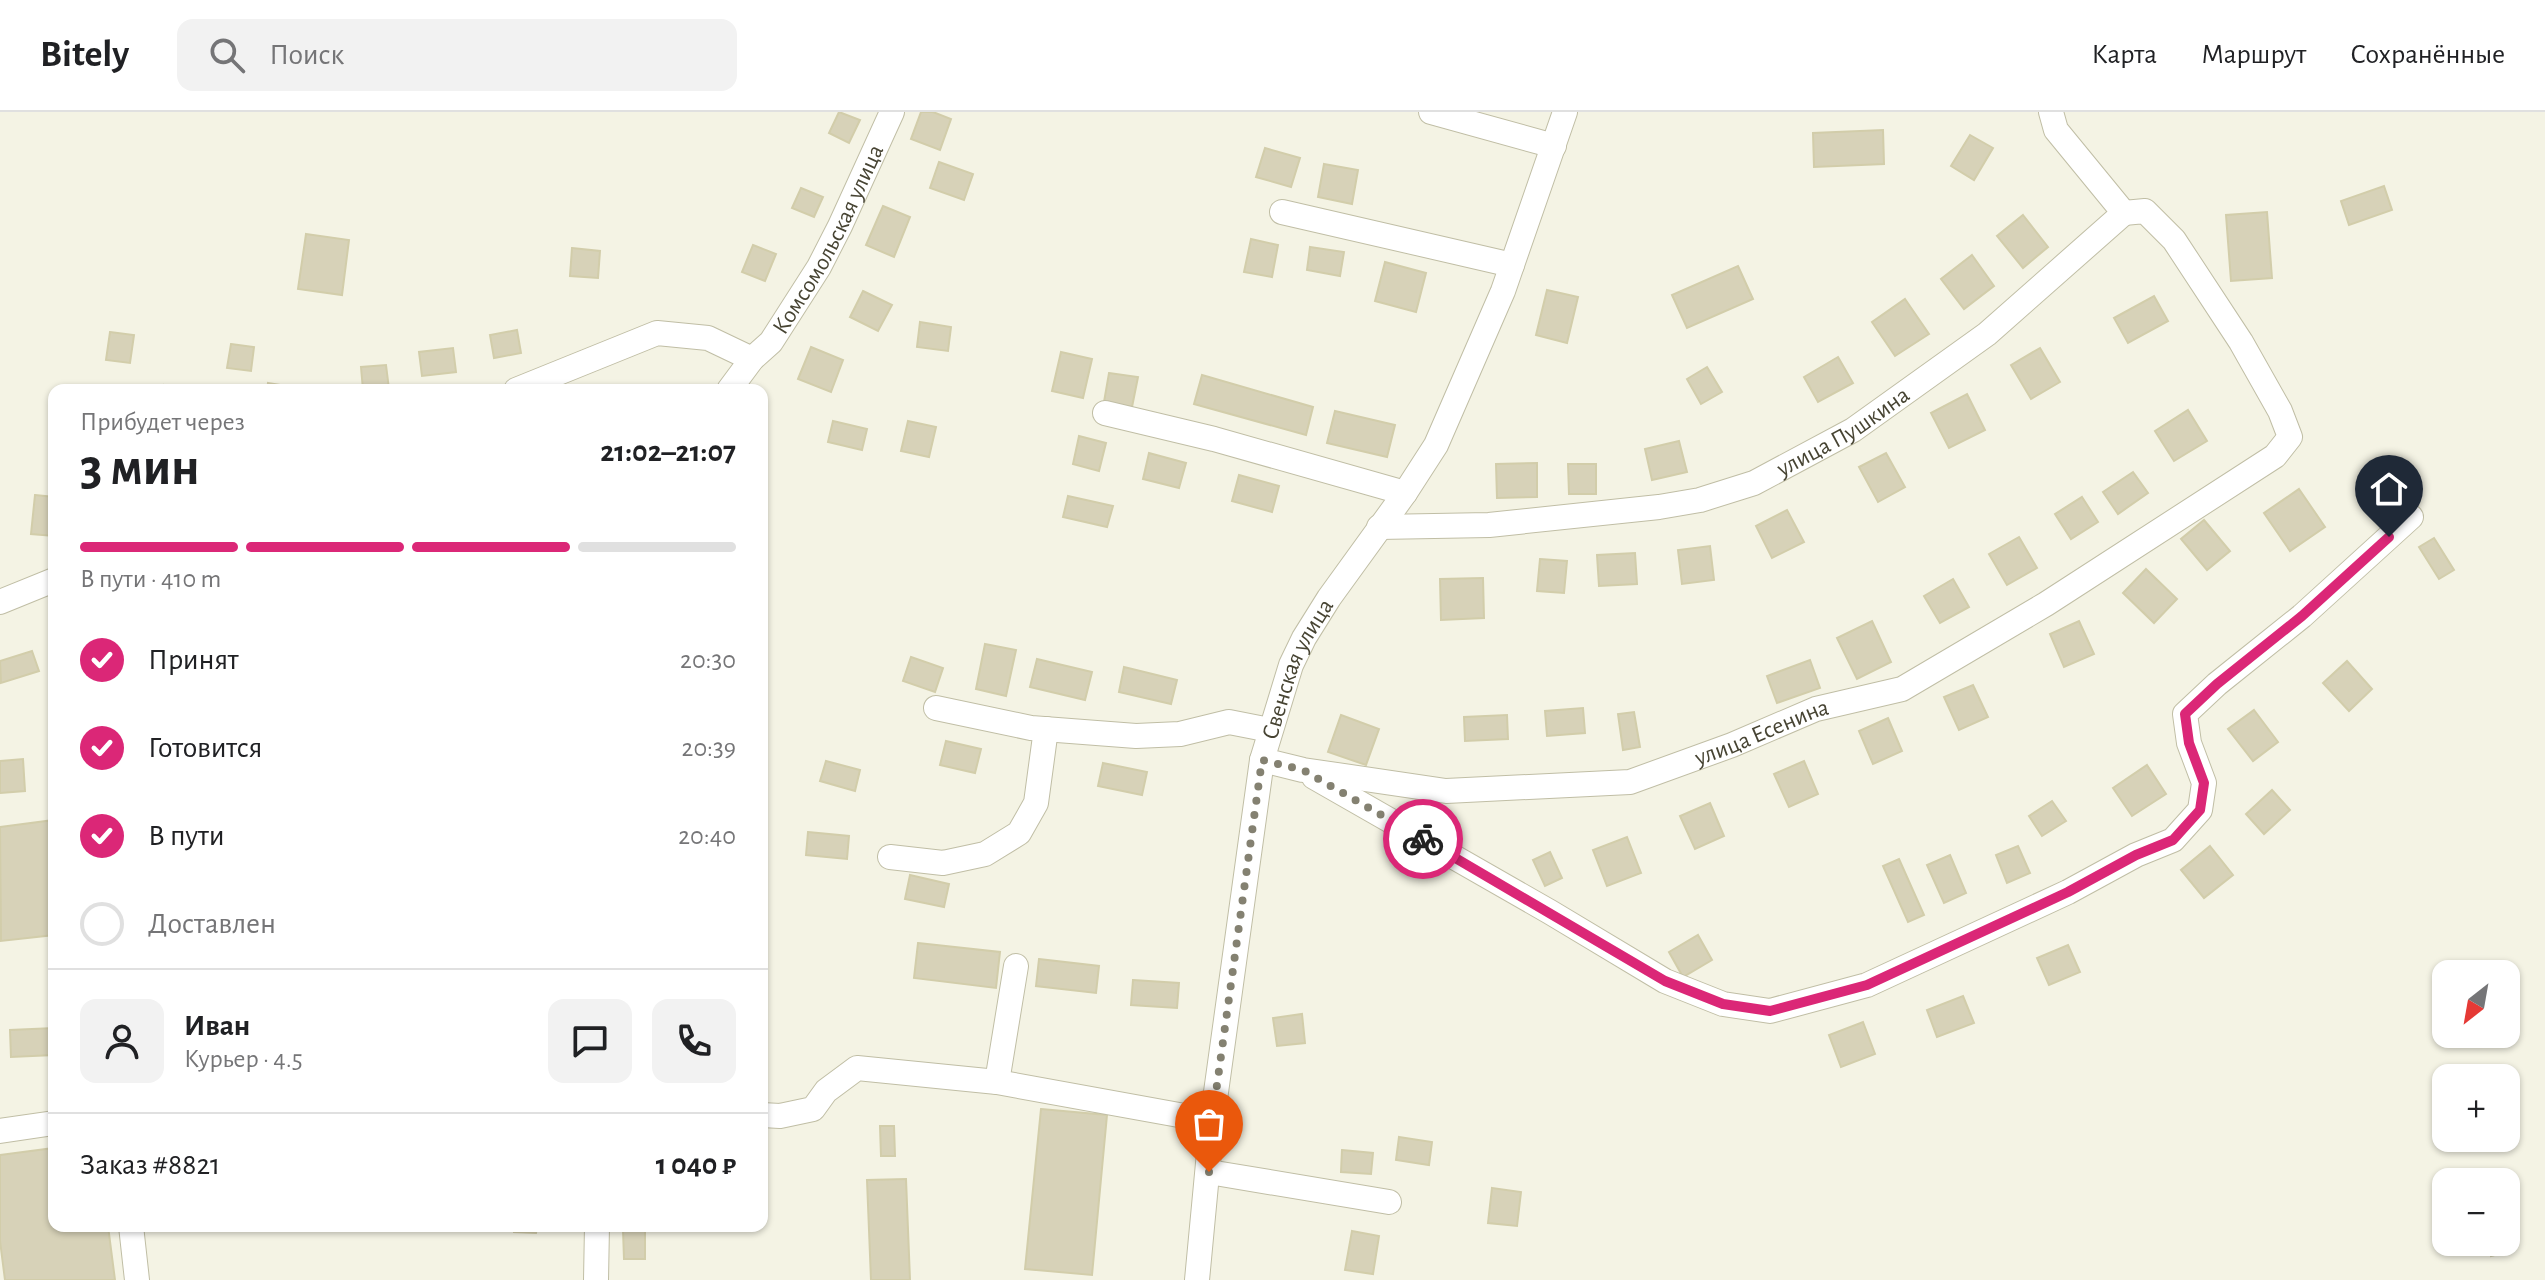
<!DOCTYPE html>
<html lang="ru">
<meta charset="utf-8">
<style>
:root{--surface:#fff;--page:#f2f2f2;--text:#202124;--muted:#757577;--line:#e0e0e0;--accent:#db2777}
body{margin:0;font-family:"Alegreya Sans",sans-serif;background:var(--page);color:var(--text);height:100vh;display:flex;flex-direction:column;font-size:30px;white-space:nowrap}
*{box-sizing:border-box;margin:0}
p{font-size:26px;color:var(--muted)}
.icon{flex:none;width:44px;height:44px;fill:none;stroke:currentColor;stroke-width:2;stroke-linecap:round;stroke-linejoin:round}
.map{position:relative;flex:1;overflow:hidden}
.drawer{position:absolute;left:48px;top:272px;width:720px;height:848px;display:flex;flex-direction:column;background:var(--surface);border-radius:16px;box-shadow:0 2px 6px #0004}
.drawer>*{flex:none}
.needle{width:52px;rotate:211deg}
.fabs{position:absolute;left:2432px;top:848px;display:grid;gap:16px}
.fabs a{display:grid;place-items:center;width:88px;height:88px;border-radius:16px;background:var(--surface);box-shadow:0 2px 6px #0004;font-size:40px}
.pin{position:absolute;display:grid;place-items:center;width:68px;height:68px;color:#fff;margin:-82px -34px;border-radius:50% 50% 50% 0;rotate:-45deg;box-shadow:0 0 8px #0007}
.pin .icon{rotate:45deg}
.courier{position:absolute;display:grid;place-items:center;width:80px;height:80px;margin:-40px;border:6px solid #db2777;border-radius:50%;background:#fff;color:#222;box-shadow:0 2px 10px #0007}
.summary em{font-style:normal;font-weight:600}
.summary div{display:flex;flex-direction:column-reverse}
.summary{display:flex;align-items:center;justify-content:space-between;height:136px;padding:0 32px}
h1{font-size:52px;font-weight:600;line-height:60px}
.bar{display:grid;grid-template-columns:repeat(4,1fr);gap:12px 8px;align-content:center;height:96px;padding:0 32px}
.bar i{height:10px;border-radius:6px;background:var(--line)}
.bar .current{background:var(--accent)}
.bar p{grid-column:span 4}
.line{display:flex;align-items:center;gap:20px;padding:0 32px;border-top:2px solid var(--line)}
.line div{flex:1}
.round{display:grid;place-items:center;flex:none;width:84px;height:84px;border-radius:16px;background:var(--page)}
ol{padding:0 32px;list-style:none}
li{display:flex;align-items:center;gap:24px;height:88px}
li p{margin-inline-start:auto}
li .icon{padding:8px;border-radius:50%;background:var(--accent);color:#fff;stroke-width:4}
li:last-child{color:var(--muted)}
li i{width:44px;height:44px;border:4px solid var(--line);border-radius:50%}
header{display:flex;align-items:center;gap:48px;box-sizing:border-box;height:112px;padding:0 40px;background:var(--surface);border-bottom:2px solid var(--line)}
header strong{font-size:38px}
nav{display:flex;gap:44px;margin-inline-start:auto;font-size:28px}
.search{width:560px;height:72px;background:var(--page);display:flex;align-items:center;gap:20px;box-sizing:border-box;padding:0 28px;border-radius:16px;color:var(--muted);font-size:30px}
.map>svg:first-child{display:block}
.building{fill:#d7d2b8;stroke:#d2cdaa;stroke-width:2}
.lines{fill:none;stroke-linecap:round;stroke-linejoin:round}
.minor-casing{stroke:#c0bea5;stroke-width:26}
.minor{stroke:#fff;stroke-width:24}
.done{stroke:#848171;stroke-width:8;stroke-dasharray:0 14.4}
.route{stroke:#db2777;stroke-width:10}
.labels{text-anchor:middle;stroke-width:6;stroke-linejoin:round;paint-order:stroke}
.street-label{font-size:24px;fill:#474433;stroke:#fff}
</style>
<header>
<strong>Bitely</strong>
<div class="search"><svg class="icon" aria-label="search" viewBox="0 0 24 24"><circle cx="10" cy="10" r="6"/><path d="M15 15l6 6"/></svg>Поиск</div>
<nav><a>Карта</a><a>Маршрут</a><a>Сохранённые</a></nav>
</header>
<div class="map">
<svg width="2545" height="1168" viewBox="0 0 2545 1168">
<rect width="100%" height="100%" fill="#f4f3e4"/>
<g class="building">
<polygon points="839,0 860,8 849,31 829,21"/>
<polygon points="921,0 933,0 951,7 940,38 911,27"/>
<polygon points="1883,18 1884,52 1814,55 1813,21"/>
<polygon points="1970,23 1993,36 1974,68 1951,54"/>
<polygon points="1265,36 1300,46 1291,75 1256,65"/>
<polygon points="939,50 973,62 964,88 930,76"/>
<polygon points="1324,52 1358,58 1352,92 1318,85"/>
<polygon points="2384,74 2392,98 2349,113 2341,89"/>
<polygon points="801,76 823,85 814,105 792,96"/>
<polygon points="883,94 910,105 894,145 866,133"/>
<polygon points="2267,100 2272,166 2231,169 2226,103"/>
<polygon points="2023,103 2048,135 2023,156 1997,124"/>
<polygon points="306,122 349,128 342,183 298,177"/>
<polygon points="1251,127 1278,133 1272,165 1244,160"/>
<polygon points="753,133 776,142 765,169 742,160"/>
<polygon points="1310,135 1344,140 1340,164 1307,158"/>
<polygon points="572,136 600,139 598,166 570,164"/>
<polygon points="1972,143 1994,174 1964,197 1941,167"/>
<polygon points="1385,150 1426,161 1416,200 1375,189"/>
<polygon points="1738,154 1753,187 1687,216 1672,183"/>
<polygon points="1547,178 1578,185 1567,231 1536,223"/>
<polygon points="863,179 892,193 878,219 850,205"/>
<polygon points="2154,184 2168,209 2128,231 2114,206"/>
<polygon points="1905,187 1929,222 1895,244 1872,210"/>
<polygon points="920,210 951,215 948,239 917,235"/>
<polygon points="517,218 521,241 494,246 490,223"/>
<polygon points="110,220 134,223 130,251 106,248"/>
<polygon points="231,232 254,235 251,259 227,256"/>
<polygon points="811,235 843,248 831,280 798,267"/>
<polygon points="453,236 456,260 422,264 419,240"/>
<polygon points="2040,236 2060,270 2031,287 2011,253"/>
<polygon points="1061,240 1092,247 1083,286 1052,279"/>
<polygon points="1838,245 1853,271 1818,290 1804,265"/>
<polygon points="386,253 389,277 363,278 361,255"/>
<polygon points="1707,255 1722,280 1701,292 1687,267"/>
<polygon points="1109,261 1138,265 1132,295 1104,290"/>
<polygon points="1202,263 1313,295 1306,323 1194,292"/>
<polygon points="268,271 293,275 292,278 267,278"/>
<polygon points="164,273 198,278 164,278"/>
<polygon points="1967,282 1985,318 1949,336 1931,301"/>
<polygon points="2188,298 2207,329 2174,349 2155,319"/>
<polygon points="1335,299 1395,313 1387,345 1327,331"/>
<polygon points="833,309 867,317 862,338 828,330"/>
<polygon points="908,309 936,315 929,345 901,339"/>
<polygon points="1079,324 1106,331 1099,359 1073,352"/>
<polygon points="1679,329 1687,360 1652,368 1645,337"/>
<polygon points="1149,341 1186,351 1179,376 1143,367"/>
<polygon points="1886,341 1905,375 1878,390 1859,355"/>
<polygon points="1537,351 1537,385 1497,386 1496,352"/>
<polygon points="1568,352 1596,352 1596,382 1569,382"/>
<polygon points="2133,360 2148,381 2118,402 2103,380"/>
<polygon points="1239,363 1279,374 1272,400 1232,389"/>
<polygon points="2299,377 2325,415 2290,439 2264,401"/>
<polygon points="35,383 54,385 54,424 31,422"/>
<polygon points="1068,384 1113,394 1107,415 1063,405"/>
<polygon points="2082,385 2098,410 2071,427 2055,402"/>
<polygon points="1787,398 1804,430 1772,446 1756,414"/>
<polygon points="2204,408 2230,439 2207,458 2181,427"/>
<polygon points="2019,425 2037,456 2007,473 1989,442"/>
<polygon points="2434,426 2454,458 2439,467 2419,435"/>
<polygon points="1710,434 1714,468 1682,472 1678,438"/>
<polygon points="1635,441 1637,472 1599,474 1597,443"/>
<polygon points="1540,447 1567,449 1564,481 1537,479"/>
<polygon points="2146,457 2177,487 2154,511 2123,481"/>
<polygon points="1483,466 1484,506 1441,508 1440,467"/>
<polygon points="1953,467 1969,495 1940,511 1924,484"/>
<polygon points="1872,509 1891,550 1857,567 1837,526"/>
<polygon points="2079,509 2094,542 2064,555 2050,522"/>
<polygon points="985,532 1016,538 1006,584 976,577"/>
<polygon points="32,539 39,559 1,571 0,549"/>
<polygon points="911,545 943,556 935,580 903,569"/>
<polygon points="1037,547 1092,560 1085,588 1030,575"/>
<polygon points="1810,548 1820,576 1777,591 1767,564"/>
<polygon points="2347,549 2372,577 2349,599 2323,571"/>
<polygon points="1124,555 1177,568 1171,592 1119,580"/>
<polygon points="1973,573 1988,605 1959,618 1944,585"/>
<polygon points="1583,596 1585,621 1547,624 1545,599"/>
<polygon points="2254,598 2278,630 2253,649 2228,617"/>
<polygon points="1634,600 1640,635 1623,638 1618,602"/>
<polygon points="1341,603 1379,617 1366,653 1328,640"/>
<polygon points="1507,603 1508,627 1465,629 1464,605"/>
<polygon points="1888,606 1902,639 1873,652 1859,619"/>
<polygon points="946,629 981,637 975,661 940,653"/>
<polygon points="23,647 25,679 0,681 0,649"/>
<polygon points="826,649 860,658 855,679 820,669"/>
<polygon points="1804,649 1818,682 1789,695 1774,662"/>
<polygon points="1103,651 1147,660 1142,683 1098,674"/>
<polygon points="2147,653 2166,682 2132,704 2113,676"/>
<polygon points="2272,678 2290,698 2264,722 2246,702"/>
<polygon points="2052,689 2066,709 2042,724 2029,704"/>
<polygon points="1710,691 1724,724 1695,737 1680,704"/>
<polygon points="54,708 54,823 1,829 0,715"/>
<polygon points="808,720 849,724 847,747 806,743"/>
<polygon points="1627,725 1641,761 1607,774 1593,738"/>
<polygon points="2018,734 2030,761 2007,771 1996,743"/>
<polygon points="2210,734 2233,763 2204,786 2181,758"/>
<polygon points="1550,740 1562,766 1545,774 1533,748"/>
<polygon points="1950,743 1966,781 1944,791 1927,753"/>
<polygon points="1899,747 1924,803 1908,810 1883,754"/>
<polygon points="910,763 949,772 944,795 905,787"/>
<polygon points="1698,823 1712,848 1683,865 1669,840"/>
<polygon points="918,831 1000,840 996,876 914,866"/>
<polygon points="2068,833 2080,860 2049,873 2037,846"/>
<polygon points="1039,847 1099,854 1096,881 1036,874"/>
<polygon points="1133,868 1179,871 1177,896 1131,893"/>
<polygon points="1963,884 1974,911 1937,925 1927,898"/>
<polygon points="1302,902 1305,931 1277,934 1273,906"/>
<polygon points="1863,910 1875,942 1841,955 1829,923"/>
<polygon points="54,916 54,943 11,945 10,918"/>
<polygon points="1041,997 1107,1003 1092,1163 1025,1157"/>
<polygon points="880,1014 894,1014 895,1044 881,1044"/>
<polygon points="1399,1025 1432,1030 1429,1053 1396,1048"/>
<polygon points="54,1036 54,1114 108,1114 115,1168 5,1168 0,1129 0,1043"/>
<polygon points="1342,1038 1373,1041 1371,1062 1341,1060"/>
<polygon points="906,1067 910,1168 871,1168 867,1068"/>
<polygon points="1492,1076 1521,1080 1517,1114 1488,1111"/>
<polygon points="514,1114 537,1114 536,1121 514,1120"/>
<polygon points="623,1118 645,1118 645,1147 624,1147"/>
<polygon points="1352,1119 1379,1124 1373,1162 1345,1158"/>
<polygon points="2506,1120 2510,1139 2491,1144 2488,1130 2506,1130"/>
</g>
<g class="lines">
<defs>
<g id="minor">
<polyline points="1431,0 1554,34"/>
<polyline points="1282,100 1512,153"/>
<polyline points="516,278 657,221 708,226 752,247"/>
<path id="s1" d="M729,278L752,247L771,230L819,155L840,114L892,0"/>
<polyline points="1105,301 1214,327 1405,381"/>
<path id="s2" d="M1379,415L1489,413L1659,395L1700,388L1754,371L1853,318L1987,222L2124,101L2056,18L2051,0"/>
<polyline points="0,490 54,468"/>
<polyline points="936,596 1031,616 1136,624 1180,622 1229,610 1270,618"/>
<path id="s3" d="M1262,648L1303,658L1446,679L1630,670L1732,633L1816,597L1902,577L2046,492L2275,344L2290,325L2280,299L2241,230L2174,128L2145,99L2124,101"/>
<polyline points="1314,665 1550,800 1665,869 1723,892 1770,899 1867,873 2068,780 2136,743 2173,728 2200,698 2204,671 2189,631 2185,602 2217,572 2302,504 2411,405"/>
<polyline points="890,745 943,751 985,742 1019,721 1036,691 1046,617"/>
<polyline points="997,970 1016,854"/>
<polyline points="762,1003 780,1004 813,997 826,979 857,956 997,970 1212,1009"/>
<polyline points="0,1019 54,1011"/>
<polyline points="1209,1060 1389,1090"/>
<polyline points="131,1114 137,1168"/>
<polyline points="596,1168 597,1114"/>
<path id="s4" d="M1197,1168L1212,1009L1262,648L1291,553L1304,526L1329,486L1405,381L1436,333L1503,179L1565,0"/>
</g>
</defs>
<use href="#minor" class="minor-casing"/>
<use href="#minor" class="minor"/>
</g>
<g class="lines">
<polyline class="done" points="1209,1060 1212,1009 1262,648 1303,658 1423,727"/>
<polyline class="route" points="1423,727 1665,869 1723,892 1770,899 1867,873 2068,780 2136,743 2173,728 2200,698 2204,671 2189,631 2185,602 2217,572 2302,504 2389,425"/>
</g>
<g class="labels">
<g class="street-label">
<text dy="8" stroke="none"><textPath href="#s1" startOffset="182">Комсомольская улица</textPath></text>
<text dy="8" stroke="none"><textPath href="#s2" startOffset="482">улица Пушкина</textPath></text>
<text dy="8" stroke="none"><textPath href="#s4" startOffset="622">Свенская улица</textPath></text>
<text dy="8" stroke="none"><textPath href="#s3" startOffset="512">улица Есенина</textPath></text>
</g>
</g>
</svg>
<div class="fabs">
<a><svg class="needle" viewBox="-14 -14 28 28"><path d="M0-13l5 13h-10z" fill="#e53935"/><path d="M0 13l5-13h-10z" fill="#757577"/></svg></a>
<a>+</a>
<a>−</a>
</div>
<div class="pin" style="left:1209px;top:1060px;background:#ea580c"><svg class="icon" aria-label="bag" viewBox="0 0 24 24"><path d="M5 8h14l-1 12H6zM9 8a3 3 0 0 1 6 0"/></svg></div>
<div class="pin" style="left:2389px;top:425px;background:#1f2937"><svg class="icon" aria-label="home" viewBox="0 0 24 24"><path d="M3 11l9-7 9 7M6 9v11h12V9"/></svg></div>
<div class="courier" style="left:1423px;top:727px"><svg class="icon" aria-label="bike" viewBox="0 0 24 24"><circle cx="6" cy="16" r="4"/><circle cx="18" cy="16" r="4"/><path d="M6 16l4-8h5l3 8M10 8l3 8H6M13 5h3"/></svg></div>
<section class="drawer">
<div class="summary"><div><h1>3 мин</h1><p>Прибудет через</p></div><em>21:02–21:07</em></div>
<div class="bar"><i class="current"></i><i class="current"></i><i class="current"></i><i></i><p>В пути · 410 m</p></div>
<ol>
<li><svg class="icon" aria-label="check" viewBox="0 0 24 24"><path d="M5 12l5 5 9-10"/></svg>Принят<p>20:30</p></li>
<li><svg class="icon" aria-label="check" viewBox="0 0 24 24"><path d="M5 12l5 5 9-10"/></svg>Готовится<p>20:39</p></li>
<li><svg class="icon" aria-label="check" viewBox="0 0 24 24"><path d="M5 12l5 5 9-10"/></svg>В пути<p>20:40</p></li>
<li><i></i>Доставлен</li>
</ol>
<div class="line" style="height:144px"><a class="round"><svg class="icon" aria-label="person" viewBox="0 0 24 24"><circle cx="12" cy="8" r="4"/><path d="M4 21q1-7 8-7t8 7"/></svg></a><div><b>Иван</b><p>Курьер · 4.5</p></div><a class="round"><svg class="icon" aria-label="chat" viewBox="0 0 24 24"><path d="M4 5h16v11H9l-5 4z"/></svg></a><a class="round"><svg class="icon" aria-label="phone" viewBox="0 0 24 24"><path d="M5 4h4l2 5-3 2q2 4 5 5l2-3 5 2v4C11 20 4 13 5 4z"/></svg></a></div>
<div class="line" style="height:104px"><div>Заказ #8821</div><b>1 040 ₽</b></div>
</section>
</div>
